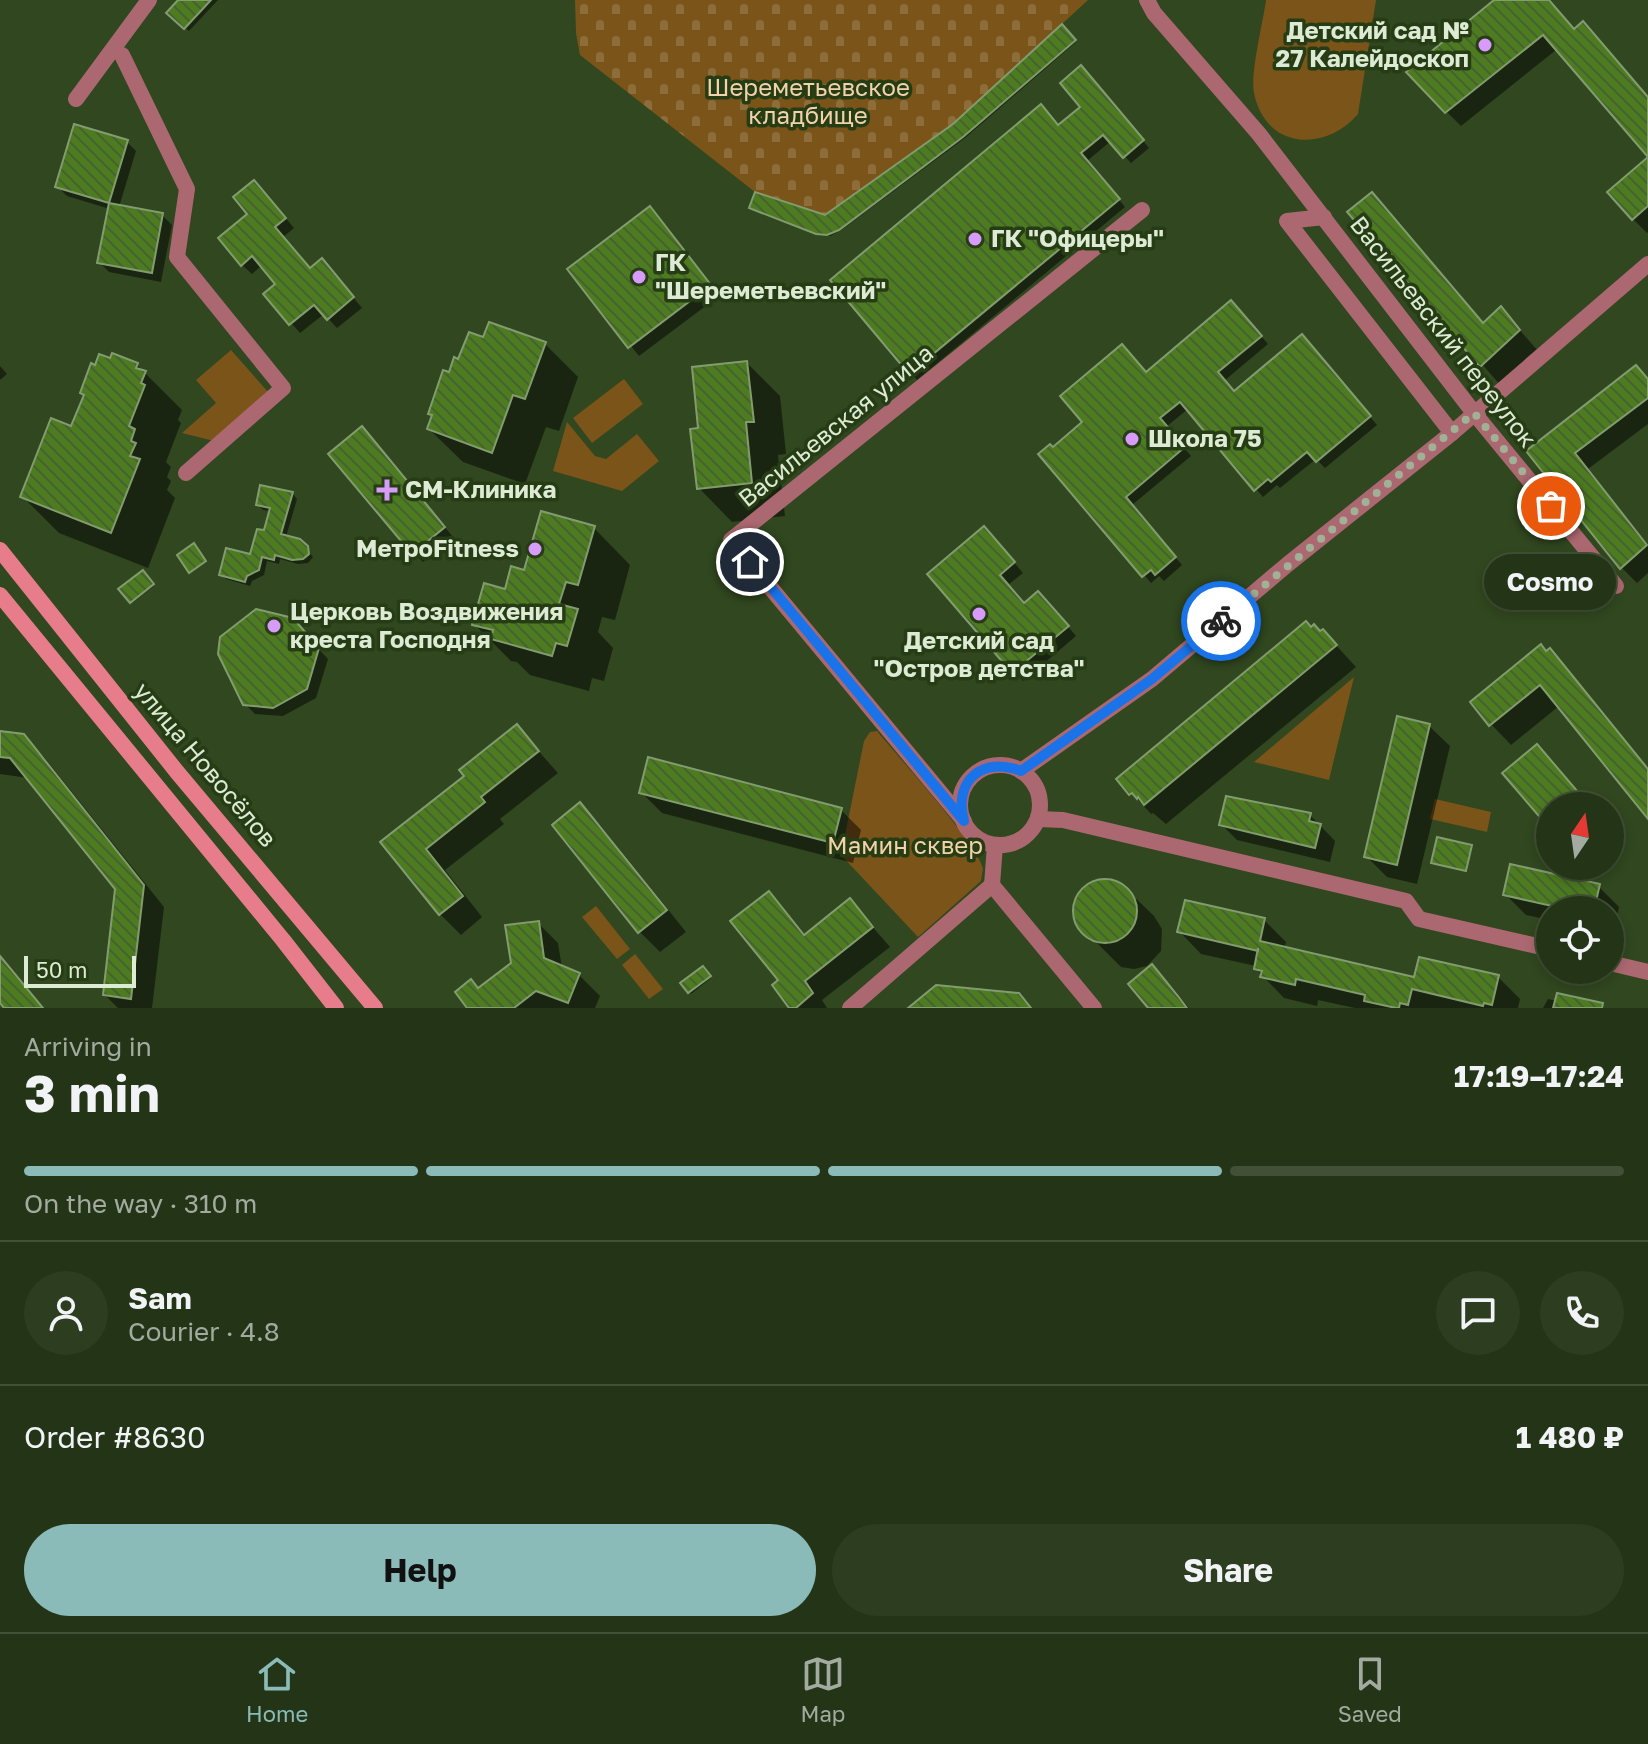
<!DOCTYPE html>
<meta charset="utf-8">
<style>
:root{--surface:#243517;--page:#2c3d20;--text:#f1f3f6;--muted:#a3aba1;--line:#415036;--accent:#8bbbb9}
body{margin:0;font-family:"Golos Text",sans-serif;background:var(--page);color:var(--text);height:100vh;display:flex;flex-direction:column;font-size:30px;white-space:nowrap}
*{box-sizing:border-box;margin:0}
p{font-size:26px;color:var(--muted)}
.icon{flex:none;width:44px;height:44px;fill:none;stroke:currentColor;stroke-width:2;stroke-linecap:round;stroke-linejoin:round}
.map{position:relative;height:1008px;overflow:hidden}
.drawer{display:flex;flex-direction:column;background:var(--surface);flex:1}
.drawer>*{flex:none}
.needle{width:52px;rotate:13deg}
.tools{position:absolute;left:1536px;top:792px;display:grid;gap:16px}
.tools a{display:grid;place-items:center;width:88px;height:88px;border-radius:50%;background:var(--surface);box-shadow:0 4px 12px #0003,0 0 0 2px var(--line);font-size:40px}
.scale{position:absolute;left:24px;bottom:20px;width:112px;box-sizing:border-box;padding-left:8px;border:4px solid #ddebd4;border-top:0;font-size:22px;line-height:28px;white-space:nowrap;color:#ddebd4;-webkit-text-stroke:6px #263c14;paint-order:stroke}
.pin{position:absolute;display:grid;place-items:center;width:68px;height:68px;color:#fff;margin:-34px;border:4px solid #fff;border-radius:50%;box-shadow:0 2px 8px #0007}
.courier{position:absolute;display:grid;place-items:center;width:80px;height:80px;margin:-40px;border:6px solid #1a73e8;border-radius:50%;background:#fff;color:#222;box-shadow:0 2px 10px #0007}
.bubble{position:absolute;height:56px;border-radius:28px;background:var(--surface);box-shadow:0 4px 12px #0003,0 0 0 2px var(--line);font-size:26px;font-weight:700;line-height:56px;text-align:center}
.headline em{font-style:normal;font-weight:700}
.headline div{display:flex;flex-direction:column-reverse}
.headline{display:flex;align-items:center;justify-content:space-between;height:136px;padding:0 24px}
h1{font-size:52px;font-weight:700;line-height:60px}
.bar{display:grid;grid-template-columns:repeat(4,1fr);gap:12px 8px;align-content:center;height:96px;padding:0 24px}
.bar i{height:10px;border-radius:6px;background:var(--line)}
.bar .active{background:var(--accent)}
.bar p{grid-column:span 4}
.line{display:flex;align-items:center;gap:20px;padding:0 24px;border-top:2px solid var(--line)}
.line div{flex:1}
.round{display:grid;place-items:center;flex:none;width:84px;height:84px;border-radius:42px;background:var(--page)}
.cta{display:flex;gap:16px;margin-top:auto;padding:16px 24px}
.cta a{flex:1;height:92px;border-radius:48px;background:var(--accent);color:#111;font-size:32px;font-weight:700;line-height:92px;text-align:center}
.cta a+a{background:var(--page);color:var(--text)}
.tabs{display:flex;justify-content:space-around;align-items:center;height:112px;border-top:2px solid var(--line);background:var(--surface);font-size:22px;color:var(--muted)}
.tabs a{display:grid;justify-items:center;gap:4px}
.tabs .active{color:var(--accent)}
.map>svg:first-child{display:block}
.cemetery{fill:url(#cemetery-stones)}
.park{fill:#7b5419}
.shadow{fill:#0007}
.building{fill:url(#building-back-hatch);stroke:#829c70;stroke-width:2}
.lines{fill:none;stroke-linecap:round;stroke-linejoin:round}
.minor{stroke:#ac6870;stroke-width:16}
.secondary{stroke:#e77d8a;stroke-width:16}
.done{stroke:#a0b295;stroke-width:8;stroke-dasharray:0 14.4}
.route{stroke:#1a73e8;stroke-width:10}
.poi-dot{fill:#d79bf9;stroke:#263c14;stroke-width:3}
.labels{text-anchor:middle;stroke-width:7;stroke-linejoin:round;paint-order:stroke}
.poi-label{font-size:24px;font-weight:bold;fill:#ddebd4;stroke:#263c14;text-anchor:start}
.park-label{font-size:24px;fill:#f2d2a9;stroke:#263c14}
.street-label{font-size:24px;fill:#ddebd4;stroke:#263c14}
</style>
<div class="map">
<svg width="1648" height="1008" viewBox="0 0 1648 1008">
<defs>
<pattern id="cemetery-stones" width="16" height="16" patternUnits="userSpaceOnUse" patternTransform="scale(2)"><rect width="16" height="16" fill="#7b5419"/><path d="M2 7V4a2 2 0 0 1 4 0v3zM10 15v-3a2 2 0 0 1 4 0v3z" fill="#8d6d3a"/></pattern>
<pattern id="building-back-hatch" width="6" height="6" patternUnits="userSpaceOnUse" patternTransform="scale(2)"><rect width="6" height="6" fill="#4c7c1f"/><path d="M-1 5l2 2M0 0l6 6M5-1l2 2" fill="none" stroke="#476130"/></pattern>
</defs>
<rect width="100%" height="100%" fill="#30471f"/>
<polygon class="cemetery" points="575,0 1088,0 953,124 825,215 755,192 580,55 576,33"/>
<g class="park">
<path d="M1266,0H1376L1358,114C1325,153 1265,149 1254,93C1250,73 1263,23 1266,0Z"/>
<polygon points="231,350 269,393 214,441 182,433 216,403 196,380"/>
<polygon points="624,379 643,404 592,443 573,418"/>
<polygon points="567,422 595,456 606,459 637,434 659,461 622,491 553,471"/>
<polygon points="1354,677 1329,780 1254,762"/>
<path d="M877,731C895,753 981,848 983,869C983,869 981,880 981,881L918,937L841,855L864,741L870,732Z"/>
<polygon points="1435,799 1491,812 1487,832 1430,819"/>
<polygon points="596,906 630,949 617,959 582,917"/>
<polygon points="635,954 663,989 649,999 622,965"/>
</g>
<g class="shadow">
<polygon points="181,0 218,0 189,31 169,13"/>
<polygon points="1497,0 1549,0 1575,31 1648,98 1648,155 1556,50 1461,126 1447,112 1409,72"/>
<polygon points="1062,26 1076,42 965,138 840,231 830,236 819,235 753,209 826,217 954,126"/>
<polygon points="1088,74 1149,148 1131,163 1111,141 1087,161 1125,207 917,380 832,280 1058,127 1082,107"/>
<polygon points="127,142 136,151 119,207 162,215 172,225 161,282 109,272 99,262 110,209 67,196 57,186"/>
<polygon points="1648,159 1648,232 1647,233 1633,219"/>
<polygon points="264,192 294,228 283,237 310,270 331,271 362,308 337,328 324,314 300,333 266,294 278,284 262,265 252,274 242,265 249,214"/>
<polygon points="1372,194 1392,215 1484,324 1501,309 1539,352 1501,386 1350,212"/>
<polygon points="650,208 719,296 639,356 570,269"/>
<polygon points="1238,310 1268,344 1224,381 1234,393 1309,344 1377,425 1325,468 1316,459 1280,488 1277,485 1263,497 1188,409 1166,427 1191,456 1132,505 1182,565 1164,581 1159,576 1151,583 1041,454 1053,450 1146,374"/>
<polygon points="485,340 545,344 578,377 559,431 546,427 525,484 463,462 429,429 434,417 430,413 450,374"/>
<polygon points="747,363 780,396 786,454 778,455 785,516 732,522 699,488 700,429"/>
<polygon points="137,365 182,410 178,420 181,423 166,462 171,467 167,477 171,481 167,490 175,498 148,568 59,533 23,497 73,428"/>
<polygon points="0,366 7,374 0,380"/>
<polygon points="1648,380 1648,424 1588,469 1648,545 1648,573 1637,583 1622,568 1529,452"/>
<polygon points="371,438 453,537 423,562 413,553"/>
<polygon points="292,493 297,499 286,537 305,547 313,557 308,563 298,564 280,559 279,564 267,561 264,575 252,581 250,586 226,579 221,574 252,556 265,533 271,511 263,510 258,505"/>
<polygon points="594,528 630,565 615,620 602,617 598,632 613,648 604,681 592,678 589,691 530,675 517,662 511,661 474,624 526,572"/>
<polygon points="993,538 1023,573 1008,585 1025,605 1048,603 1076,636 1023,681 930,574"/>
<polygon points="142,572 154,586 132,603 121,589"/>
<polygon points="298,627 328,659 316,698 283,716 255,714 245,704"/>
<polygon points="1323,631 1356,667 1166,824 1153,813 1151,814 1119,779"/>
<polygon points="1550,651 1570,672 1648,768 1648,816 1559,706 1511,745 1491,724"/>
<polygon points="1429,726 1450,746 1417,884 1387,877 1366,856"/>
<polygon points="517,727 558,773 500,819 504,824 445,870 482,917 461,935 440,914 383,842 466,776"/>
<polygon points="0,734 23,736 44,757 164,907 152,1008 118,1008 105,995 117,889 28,778 0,774"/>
<polygon points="641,792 841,810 861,830 853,863 662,813"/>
<polygon points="1263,803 1310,815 1335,841 1330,862 1237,840 1221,824 1262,807"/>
<polygon points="580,805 601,826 686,932 660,952 640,932 555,825"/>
<polygon points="1471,847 1467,872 1433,862"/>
<polygon points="1098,881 1113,882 1126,889 1154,916 1162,929 1161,951 1147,966 1134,969 1121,967 1078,924 1075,909 1080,894"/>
<polygon points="1598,886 1619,907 1613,935 1610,934 1610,910 1550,910 1550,920 1526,915 1505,894"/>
<polygon points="769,894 806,936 850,901 890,947 822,1000 827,1008 791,1008 780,981"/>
<polygon points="1264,920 1286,942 1284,949 1416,979 1498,977 1520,999 1518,1008 1355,1008 1318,1000 1317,1006 1284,998 1256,969 1256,966 1201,954 1180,932"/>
<polygon points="538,923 558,943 562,968 579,975 600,996 595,1008 470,1008 479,990 513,964"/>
<polygon points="1152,967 1173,988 1189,1008 1150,1008"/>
<polygon points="702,968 711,978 691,994 683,984"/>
<polygon points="1548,999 1557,1001 1594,1008 1543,1008"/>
</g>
<g class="building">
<polygon points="178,0 211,0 184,29 166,13"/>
<polygon points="1494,0 1549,0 1574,29 1583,21 1648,97 1648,206 1632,220 1607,192 1648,157 1543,35 1445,113 1406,72"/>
<polygon points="1062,24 1076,40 963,137 839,230 827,235 816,234 749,208 755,192 825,215 953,124"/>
<polygon points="1081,65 1144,140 1123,158 1103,135 1081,153 1120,199 909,374 830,280 1041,104 1058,125 1080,107 1060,83"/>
<polygon points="74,124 128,140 109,203 55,187"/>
<polygon points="254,180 286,218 275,227 310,268 322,258 354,297 327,320 314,305 289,325 263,294 275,284 252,256 241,266 218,238 247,214 233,197"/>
<polygon points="1372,192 1483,323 1501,306 1520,330 1480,367 1347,212"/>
<polygon points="109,203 163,213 152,273 97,263"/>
<polygon points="650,206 711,285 628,348 567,269"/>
<polygon points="1231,300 1262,336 1218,372 1234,391 1302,334 1371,416 1316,462 1307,452 1271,482 1268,479 1254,491 1180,402 1160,418 1185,447 1126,497 1176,557 1155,575 1151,570 1142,577 1038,454 1050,444 1053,447 1082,422 1060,396 1122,344 1146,372"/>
<polygon points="489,322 546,342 525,399 513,395 492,453 427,429 432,415 428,414 443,370 449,372 454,357 458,359 469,332 483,337"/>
<polygon points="112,353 138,363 136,368 146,371 141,383 145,385 129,426 135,429 131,441 136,443 130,456 140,459 111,533 20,497 51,418 71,426 84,395 80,393 91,363 95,365 99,354 110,358"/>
<polygon points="747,361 754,422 746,422 752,483 697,489 690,429 698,428 692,367"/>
<polygon points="1636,365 1648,379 1648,398 1575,453 1647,545 1620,569 1526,451"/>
<polygon points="362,426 445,527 412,554 328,454"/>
<polygon points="260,485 293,492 281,534 300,539 308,546 309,554 303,559 292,560 275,555 274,560 262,557 259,570 247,576 245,582 219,575 226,548 250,554 257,529 264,530 270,508 256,505"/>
<polygon points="541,511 595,526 578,585 566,582 559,604 578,609 567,646 556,643 552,656 491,639 493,630 472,625 484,583 505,589 511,566 524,570"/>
<polygon points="984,526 1015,562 1000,575 1024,603 1038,591 1069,626 1012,673 927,574"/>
<polygon points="194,543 206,561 189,573 177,555"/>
<polygon points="143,570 154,584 130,603 118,589"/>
<polygon points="256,609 293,618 319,648 307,689 273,708 243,705 218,654 220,637"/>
<polygon points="1306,621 1311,627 1314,624 1320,631 1323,629 1337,645 1144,805 1138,797 1137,799 1132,793 1129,795 1116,779"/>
<polygon points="1541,644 1546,651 1550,648 1648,769 1648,819 1540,685 1489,726 1470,702"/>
<polygon points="1397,716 1430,724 1397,865 1364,857"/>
<polygon points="517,724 539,751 481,797 485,802 426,849 463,896 439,915 380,842 464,776 459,770"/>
<polygon points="0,731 24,734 144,885 131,999 103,995 115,889 10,758 0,757"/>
<polygon points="1537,744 1590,806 1550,806 1550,829 1502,773"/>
<polygon points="648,757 842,808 833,843 639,793"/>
<polygon points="1226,796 1311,813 1309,821 1321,824 1315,848 1219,825"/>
<polygon points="580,802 667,910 638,933 552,825"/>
<polygon points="1437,837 1472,845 1466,871 1431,863"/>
<polygon points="1510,864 1600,884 1594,910 1570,910 1503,895"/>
<circle cx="1105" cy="911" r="32"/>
<polygon points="769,891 804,935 850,898 873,927 805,981 813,993 796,1008 789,1008 772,985 778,980 730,921"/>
<polygon points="1185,900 1265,918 1260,941 1414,977 1419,957 1499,975 1492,1005 1484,1003 1483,1006 1412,989 1408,1005 1400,1003 1399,1008 1396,1008 1364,1001 1365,995 1296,979 1295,985 1260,977 1262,971 1254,969 1258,948 1258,951 1177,932"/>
<polygon points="539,921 544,958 580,973 568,1003 536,991 514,1008 467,1008 455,992 471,979 478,988 511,963 505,925"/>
<polygon points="0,956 43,1008 4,1008 0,1003"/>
<polygon points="1152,964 1178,996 1187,1008 1148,1008 1128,984"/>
<polygon points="703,966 711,976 688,993 680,983"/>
<polygon points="936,985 1019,993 1031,1008 908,1008"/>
<polygon points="1557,993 1603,1003 1602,1008 1553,1008"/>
</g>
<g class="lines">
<g class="minor">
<polyline points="1147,0 1154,13 1259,134 1474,413 1616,586"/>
<polyline points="122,55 187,189 177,257 283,388 186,473"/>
<polyline points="76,99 149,0"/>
<polyline points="1324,217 1287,221 1452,433"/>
<circle cx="1000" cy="805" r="40"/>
<polyline points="1021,771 1152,679 1288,564 1452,433 1648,264"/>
<polyline points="1038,819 1063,820 1406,901 1419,919 1550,949"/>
<polyline points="964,821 731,540 1142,210"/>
<polyline points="995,845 992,885 1094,1008"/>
<polyline points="1610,963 1648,972"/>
<polyline points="850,1008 992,885"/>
</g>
<g class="secondary">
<polyline points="0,550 177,772 375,1008"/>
<polyline points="0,595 283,940 336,1008"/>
</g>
</g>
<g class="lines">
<polyline class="done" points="1221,621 1474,413 1551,506"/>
<path class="route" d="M750,562L964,821C953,780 983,756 1021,771L1152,679L1221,621"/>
</g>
<g class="poi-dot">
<circle cx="1485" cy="45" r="8"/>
<circle cx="975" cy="239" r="8"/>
<circle cx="639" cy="277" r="8"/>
<circle cx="1132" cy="439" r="8"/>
<path d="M383 478h8v8h8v8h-8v8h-8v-8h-8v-8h8z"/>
<circle cx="535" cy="549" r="8"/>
<circle cx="979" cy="614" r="8"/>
<circle cx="274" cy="626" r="8"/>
</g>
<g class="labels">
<g class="poi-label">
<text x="1469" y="39" text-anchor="end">Детский сад №<tspan x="1469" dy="28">27 Калейдоскоп</tspan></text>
<text x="991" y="247">ГК "Офицеры"</text>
<text x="655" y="271">ГК<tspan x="655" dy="28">"Шереметьевский"</tspan></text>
<text x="1148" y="447">Школа 75</text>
<text x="405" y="498">СМ-Клиника</text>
<text x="519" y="557" text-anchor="end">МетроFitness</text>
<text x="290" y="620">Церковь Воздвижения<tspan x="290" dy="28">креста Господня</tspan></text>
<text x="979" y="649" text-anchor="middle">Детский сад<tspan x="979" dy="28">"Остров детства"</tspan></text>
</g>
<g class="park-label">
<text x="808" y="96">Шереметьевское<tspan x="808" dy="28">кладбище</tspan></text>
<text x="905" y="854">Мамин сквер</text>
</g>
<g class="street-label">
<text transform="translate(1443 332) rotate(52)" y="8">Васильевский переулок</text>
<text transform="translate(836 426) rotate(-39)" y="8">Васильевская улица</text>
<text transform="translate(205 765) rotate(50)" y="8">улица Новосёлов</text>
</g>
</g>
</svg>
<div class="tools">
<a><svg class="needle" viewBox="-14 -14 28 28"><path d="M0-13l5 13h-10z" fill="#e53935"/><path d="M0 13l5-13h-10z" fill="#a3aba1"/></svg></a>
<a><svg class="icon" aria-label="locate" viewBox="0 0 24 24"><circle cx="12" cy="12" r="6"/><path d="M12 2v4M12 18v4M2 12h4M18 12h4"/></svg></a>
</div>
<div class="scale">50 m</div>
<div class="pin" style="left:1551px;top:506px;background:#ea580c"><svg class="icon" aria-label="bag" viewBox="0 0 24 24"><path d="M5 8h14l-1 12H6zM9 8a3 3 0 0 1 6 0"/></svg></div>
<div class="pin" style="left:750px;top:562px;background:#1f2937"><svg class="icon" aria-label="home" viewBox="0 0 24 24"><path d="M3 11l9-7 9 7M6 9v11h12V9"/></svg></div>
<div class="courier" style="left:1221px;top:621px"><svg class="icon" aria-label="bike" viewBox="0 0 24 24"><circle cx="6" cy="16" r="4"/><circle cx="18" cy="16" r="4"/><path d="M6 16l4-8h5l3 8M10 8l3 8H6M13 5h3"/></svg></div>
<div class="bubble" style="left:1484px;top:554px;width:132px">Cosmo</div>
</div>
<section class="drawer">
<div class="headline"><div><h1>3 min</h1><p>Arriving in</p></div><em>17:19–17:24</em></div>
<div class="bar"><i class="active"></i><i class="active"></i><i class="active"></i><i></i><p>On the way · 310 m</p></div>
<div class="line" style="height:144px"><a class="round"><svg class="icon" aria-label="person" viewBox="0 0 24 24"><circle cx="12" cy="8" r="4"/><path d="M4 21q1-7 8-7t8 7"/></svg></a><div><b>Sam</b><p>Courier · 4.8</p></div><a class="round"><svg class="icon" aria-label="chat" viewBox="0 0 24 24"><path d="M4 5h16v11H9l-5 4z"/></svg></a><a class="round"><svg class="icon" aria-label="phone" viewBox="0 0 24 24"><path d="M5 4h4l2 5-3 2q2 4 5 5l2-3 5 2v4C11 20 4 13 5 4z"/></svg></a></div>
<div class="line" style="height:104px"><div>Order #8630</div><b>1 480 ₽</b></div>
<div class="cta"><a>Help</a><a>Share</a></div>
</section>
<nav class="tabs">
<a class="active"><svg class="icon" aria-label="home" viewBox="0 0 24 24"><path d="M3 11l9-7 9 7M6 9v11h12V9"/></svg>Home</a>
<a><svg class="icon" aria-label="map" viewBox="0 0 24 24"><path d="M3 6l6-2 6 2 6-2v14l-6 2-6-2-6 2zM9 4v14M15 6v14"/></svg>Map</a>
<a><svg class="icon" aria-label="saved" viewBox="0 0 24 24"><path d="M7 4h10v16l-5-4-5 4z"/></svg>Saved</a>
</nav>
